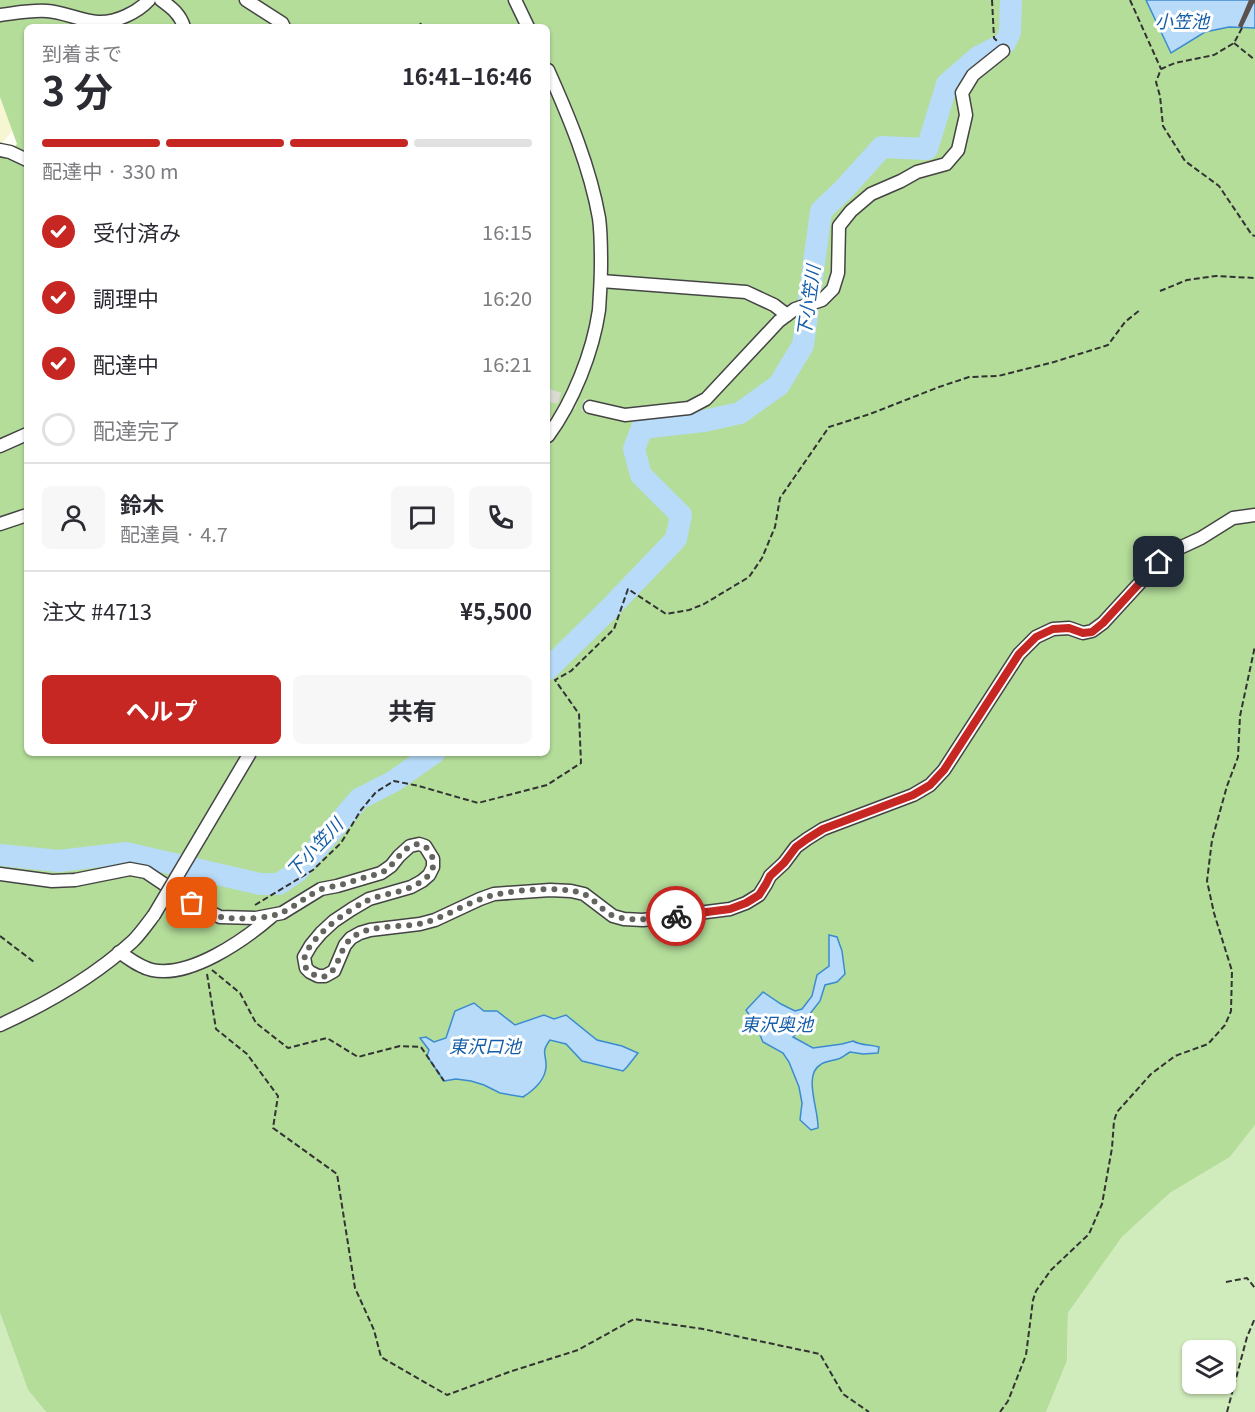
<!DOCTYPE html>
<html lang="ja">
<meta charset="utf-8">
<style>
:root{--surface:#fff;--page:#f7f7f7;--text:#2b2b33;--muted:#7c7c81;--line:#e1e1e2;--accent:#c62723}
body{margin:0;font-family:Georgia,"Noto Sans JP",serif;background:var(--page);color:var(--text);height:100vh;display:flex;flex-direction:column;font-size:22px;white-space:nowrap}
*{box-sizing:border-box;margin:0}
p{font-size:20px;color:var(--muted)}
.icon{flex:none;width:33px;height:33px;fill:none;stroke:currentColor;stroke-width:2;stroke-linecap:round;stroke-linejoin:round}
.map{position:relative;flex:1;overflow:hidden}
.side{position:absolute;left:24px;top:24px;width:526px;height:732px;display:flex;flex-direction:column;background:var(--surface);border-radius:9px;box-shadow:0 2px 4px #0004}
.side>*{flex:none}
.tools{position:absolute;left:1182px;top:1340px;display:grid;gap:12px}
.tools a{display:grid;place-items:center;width:54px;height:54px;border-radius:9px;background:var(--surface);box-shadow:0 2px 4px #0004;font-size:30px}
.pin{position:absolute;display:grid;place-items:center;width:51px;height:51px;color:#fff;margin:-26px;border-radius:12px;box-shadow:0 3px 9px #0006}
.courier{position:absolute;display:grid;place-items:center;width:60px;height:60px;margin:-30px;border:4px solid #c62723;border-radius:50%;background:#fff;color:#222;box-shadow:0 2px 8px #0007}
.summary em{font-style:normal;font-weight:700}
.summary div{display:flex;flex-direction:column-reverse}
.summary{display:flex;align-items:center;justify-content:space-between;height:102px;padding:0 18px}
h1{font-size:39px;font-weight:700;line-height:45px}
.bar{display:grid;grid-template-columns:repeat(4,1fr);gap:9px 6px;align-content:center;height:72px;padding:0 18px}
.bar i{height:8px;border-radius:4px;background:var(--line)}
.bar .current{background:var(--accent)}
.bar p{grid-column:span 4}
.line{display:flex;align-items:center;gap:15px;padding:0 18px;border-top:2px solid var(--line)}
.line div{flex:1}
.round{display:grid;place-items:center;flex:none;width:63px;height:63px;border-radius:9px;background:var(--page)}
ol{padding:0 18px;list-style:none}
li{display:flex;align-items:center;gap:18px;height:66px}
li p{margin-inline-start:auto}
li .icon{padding:6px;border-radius:50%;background:var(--accent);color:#fff;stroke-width:4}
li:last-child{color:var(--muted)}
li i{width:33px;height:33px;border:3px solid var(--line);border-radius:50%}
.button{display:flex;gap:12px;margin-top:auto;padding:12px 18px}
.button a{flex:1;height:69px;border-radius:9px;background:var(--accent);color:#fff;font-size:24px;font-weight:700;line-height:69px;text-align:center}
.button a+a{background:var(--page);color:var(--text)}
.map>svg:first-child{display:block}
.farmland{fill:#f6f6d3}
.green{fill:#d1ecbc;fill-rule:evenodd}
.forest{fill:#b4dd9a;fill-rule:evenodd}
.water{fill:#b7dbf8;stroke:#3c8bd1;stroke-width:1.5}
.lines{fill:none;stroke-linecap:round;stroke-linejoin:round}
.river{stroke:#b7dbf8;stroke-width:22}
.building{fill:#5a524c}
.minor-tunnel{stroke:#dbdad2;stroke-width:12;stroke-dasharray:12 6;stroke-linecap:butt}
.minor-casing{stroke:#444;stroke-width:15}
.path{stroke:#333;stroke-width:2;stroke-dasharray:6 3;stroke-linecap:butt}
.minor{stroke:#fff;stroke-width:12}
.minor-bridge-casing{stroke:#444;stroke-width:15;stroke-linecap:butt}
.minor-bridge{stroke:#fff;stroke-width:12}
.done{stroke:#646460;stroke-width:6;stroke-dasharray:0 10.8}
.route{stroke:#c62723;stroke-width:8}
.labels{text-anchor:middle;stroke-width:6;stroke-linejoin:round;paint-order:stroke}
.water-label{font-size:18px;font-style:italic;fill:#145da8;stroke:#fff}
</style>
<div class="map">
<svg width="1255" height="1412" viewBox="0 0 1255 1412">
<rect width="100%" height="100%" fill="#fffef4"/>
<polygon class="farmland" points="0,96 25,114 0,146"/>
<g class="green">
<path d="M1255,1125V1412H1046L1067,1361L1068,1313L1122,1237L1170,1193L1230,1157ZM1192,1350H1226V1383H1192Z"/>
<polygon points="0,1313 28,1390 46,1412 0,1412"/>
</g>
<path class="forest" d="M0,0H1255V1125L1230,1157L1170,1193L1122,1237L1068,1313L1067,1361L1046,1412H46L28,1390L0,1313V151L10,152L17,144L0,97ZM27,27H548V753H27Z"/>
<g class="water">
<polygon points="1146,0 1255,0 1255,28 1229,27 1205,32 1171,53"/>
<path d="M829,935L837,937L842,951L845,974L837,982L825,985L820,1001L809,1015L807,1027L800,1030L793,1037L813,1048L842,1044L853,1041C862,1046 869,1044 879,1047L878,1053L863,1054L850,1052C846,1054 842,1058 838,1059C832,1061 825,1061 820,1065C803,1075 819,1111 818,1128L811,1130L800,1120L802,1103L799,1087L789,1062L783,1053L763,1042L756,1026L746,1010L763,992L781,1004L795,1011L802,1009L812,996L817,975L829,966Z"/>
<path d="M474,1003L484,1011H497L515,1025L544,1015L554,1019L566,1015L597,1040L622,1046L638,1053L627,1067L623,1071L582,1061L566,1044L550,1040C540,1053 547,1055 546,1067C545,1081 534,1090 523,1097L500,1093L484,1085L471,1081L456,1079L444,1081L427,1056L429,1050L420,1038L426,1037L434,1042L446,1038L455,1011Z"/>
</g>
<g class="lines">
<g class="river">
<polyline points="548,669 610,608 676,539 681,515 641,475 634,449 642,428 704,421 740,413 779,385 803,345 821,211 844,189 882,147 927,149 947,84 978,57 1005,43 1010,32 1011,0"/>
<polyline points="0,855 59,861 126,853 260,884 279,884 298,871 359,799 394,781 434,753"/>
</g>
</g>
<polygon class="building" points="1249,0 1255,0 1255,4 1254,3 1242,28 1238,26"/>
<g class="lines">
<polyline class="minor-tunnel" points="548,395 590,407"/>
<defs>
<g id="minor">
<path d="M161,0C172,8 180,14 184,27"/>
<polyline points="246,0 282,23 284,27"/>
<polyline points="515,0 528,27"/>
<path d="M0,15C16,13 31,10 47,11C64,12 81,21 98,22C116,23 138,12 149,0"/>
<path d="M548,70C569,117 590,167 599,218C601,232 601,249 601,264C601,279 600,294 599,310C593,352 573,402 548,436"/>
<polyline points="0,150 10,152 27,160"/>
<polyline points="601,281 746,292 774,305 787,315"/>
<polyline points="590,407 625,415 689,408 706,399 779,321 795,309 822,300 833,289 838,273 839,226 851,211 871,194 901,181 917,172 946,164 958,150 966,115 962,93 973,75 1003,51"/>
<polyline points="0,446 27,434"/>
<polyline points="0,524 27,515"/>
<polyline points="202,834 250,753"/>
<polyline points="0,874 52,881 75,880 130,869 146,872 192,903 220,917 256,918 282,913 321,889 337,886 381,873 391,866 399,856 410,846 419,844 425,846 433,859 433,867 429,875 422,881 411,887 369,899 352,909 334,921 321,933 311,945 304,957 306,968 310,972 318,976 325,976 334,971 345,945 351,938 360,933 370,930 420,924 435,920 480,899 494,894 550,890 571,891 584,894 613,916 624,919 643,920 730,909 746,903 759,895 766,884 770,876 784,863 796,847 807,839 823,829 913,795 930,785 944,770 1019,654 1036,637 1053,629 1069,628 1083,633 1092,631 1103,623 1159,562 1173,551 1201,538 1233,518 1255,515"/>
<path d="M119,952C130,959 139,967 152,970C190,978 243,941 271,917"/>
<path d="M0,1025C48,1003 94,977 133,941C141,933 147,924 154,915"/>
</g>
</defs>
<use href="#minor" class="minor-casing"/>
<g class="path">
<polyline points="992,0 994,38 997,41"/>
<polyline points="1130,0 1161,69"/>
<polyline points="420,23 423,27"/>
<polyline points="1242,28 1234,43 1214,55 1175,63 1161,69 1156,82 1160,96 1163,126 1185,161 1219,186 1252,235 1255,236"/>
<polyline points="1234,43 1255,60"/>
<polyline points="1160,291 1187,280 1216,276 1255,278"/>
<polyline points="255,905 313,870 341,843 361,810 376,792 394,781 419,786 478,803 547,785 581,763 579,714 555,680 571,671 614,629 628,589 666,614 689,610 704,604 749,577 762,558 775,527 780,498 829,427 870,414 939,387 969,377 998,376 1054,362 1108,345 1125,322 1140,310"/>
<polyline points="0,936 34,962"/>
<polyline points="212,970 240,993 256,1023 288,1048 327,1038 358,1057 400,1046 421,1047 444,1081"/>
<polyline points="207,974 216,1029 247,1054 278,1096 273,1128 337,1174 355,1288 374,1330 381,1357 447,1395 509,1372 578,1350 634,1319 703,1329 820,1354 843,1394 869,1412"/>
<polyline points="1226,1282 1247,1278 1255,1288"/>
<polyline points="1000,1412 1008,1401 1026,1355 1033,1300 1036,1291 1051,1270 1089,1234 1102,1204 1112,1148 1114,1121 1117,1112 1151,1074 1175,1056 1208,1044 1225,1025 1231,1011 1232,971 1214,913 1207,881 1212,840 1227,786 1238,757 1240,716 1255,646"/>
<polyline points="1227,1412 1247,1337 1255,1318"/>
</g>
<use href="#minor" class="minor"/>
<defs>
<polyline id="minor-bridge" points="154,915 202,834"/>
</defs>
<use href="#minor-bridge" class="minor-bridge-casing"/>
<use href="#minor-bridge" class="minor-bridge"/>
</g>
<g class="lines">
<path class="done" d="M192,903C201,908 211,915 221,917C235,920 270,919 283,912C296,906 309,894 322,889C326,888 331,887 335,886C346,884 356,880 366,877C371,875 378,875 383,872C395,865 403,845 418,844C428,844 435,858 433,867C431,873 427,878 422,881C407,892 387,893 371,899C354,905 282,953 311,973C334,988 338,955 346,944C349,940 352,937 356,935C374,924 403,928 423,923C443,918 461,906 481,899C503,890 562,885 584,894C596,900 604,914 617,917C636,922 656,918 676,916"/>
<polyline class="route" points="676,916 730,909 746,903 759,895 766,884 770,876 784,863 796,847 807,839 823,829 913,795 930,785 944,770 1019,654 1036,637 1053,629 1069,628 1083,633 1092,632 1103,623 1159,562"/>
</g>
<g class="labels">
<g class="water-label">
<text x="1182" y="28">小笠池</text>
<text transform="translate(809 301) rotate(-82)" y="6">下小笠川</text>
<text transform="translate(315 848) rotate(-47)" y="6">下小笠川</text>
<text x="777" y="1031">東沢奥池</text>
<text x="485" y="1053">東沢口池</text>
</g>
</g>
</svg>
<div class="tools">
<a><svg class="icon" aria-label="layers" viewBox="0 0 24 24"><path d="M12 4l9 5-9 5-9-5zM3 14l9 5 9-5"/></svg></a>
</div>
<div class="pin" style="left:192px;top:903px;background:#ea580c"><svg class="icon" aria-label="bag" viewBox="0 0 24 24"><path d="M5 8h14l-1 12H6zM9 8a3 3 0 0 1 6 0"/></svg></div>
<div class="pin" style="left:1159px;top:562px;background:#1f2937"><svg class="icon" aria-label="home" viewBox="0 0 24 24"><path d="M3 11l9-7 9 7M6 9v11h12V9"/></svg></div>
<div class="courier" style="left:676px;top:916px"><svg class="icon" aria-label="bike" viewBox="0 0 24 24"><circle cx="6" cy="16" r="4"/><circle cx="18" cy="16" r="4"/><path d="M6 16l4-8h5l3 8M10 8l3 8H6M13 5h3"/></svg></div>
<section class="side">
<div class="summary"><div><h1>3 分</h1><p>到着まで</p></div><em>16:41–16:46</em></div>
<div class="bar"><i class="current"></i><i class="current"></i><i class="current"></i><i></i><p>配達中 · 330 m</p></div>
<ol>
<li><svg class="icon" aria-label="check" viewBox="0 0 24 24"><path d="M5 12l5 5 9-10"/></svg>受付済み<p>16:15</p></li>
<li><svg class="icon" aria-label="check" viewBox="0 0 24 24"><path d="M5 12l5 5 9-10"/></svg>調理中<p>16:20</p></li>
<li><svg class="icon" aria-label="check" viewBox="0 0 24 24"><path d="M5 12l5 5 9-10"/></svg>配達中<p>16:21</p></li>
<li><i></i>配達完了</li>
</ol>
<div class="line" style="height:108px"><a class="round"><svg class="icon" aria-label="person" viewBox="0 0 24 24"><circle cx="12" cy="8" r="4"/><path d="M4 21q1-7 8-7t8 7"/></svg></a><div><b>鈴木</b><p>配達員 · 4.7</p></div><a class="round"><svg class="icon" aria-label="chat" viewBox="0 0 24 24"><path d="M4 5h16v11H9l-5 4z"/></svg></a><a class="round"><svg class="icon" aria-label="phone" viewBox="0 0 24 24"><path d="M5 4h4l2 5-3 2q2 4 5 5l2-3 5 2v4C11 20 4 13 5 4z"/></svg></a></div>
<div class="line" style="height:78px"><div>注文 #4713</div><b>¥5,500</b></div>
<div class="button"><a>ヘルプ</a><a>共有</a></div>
</section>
</div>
